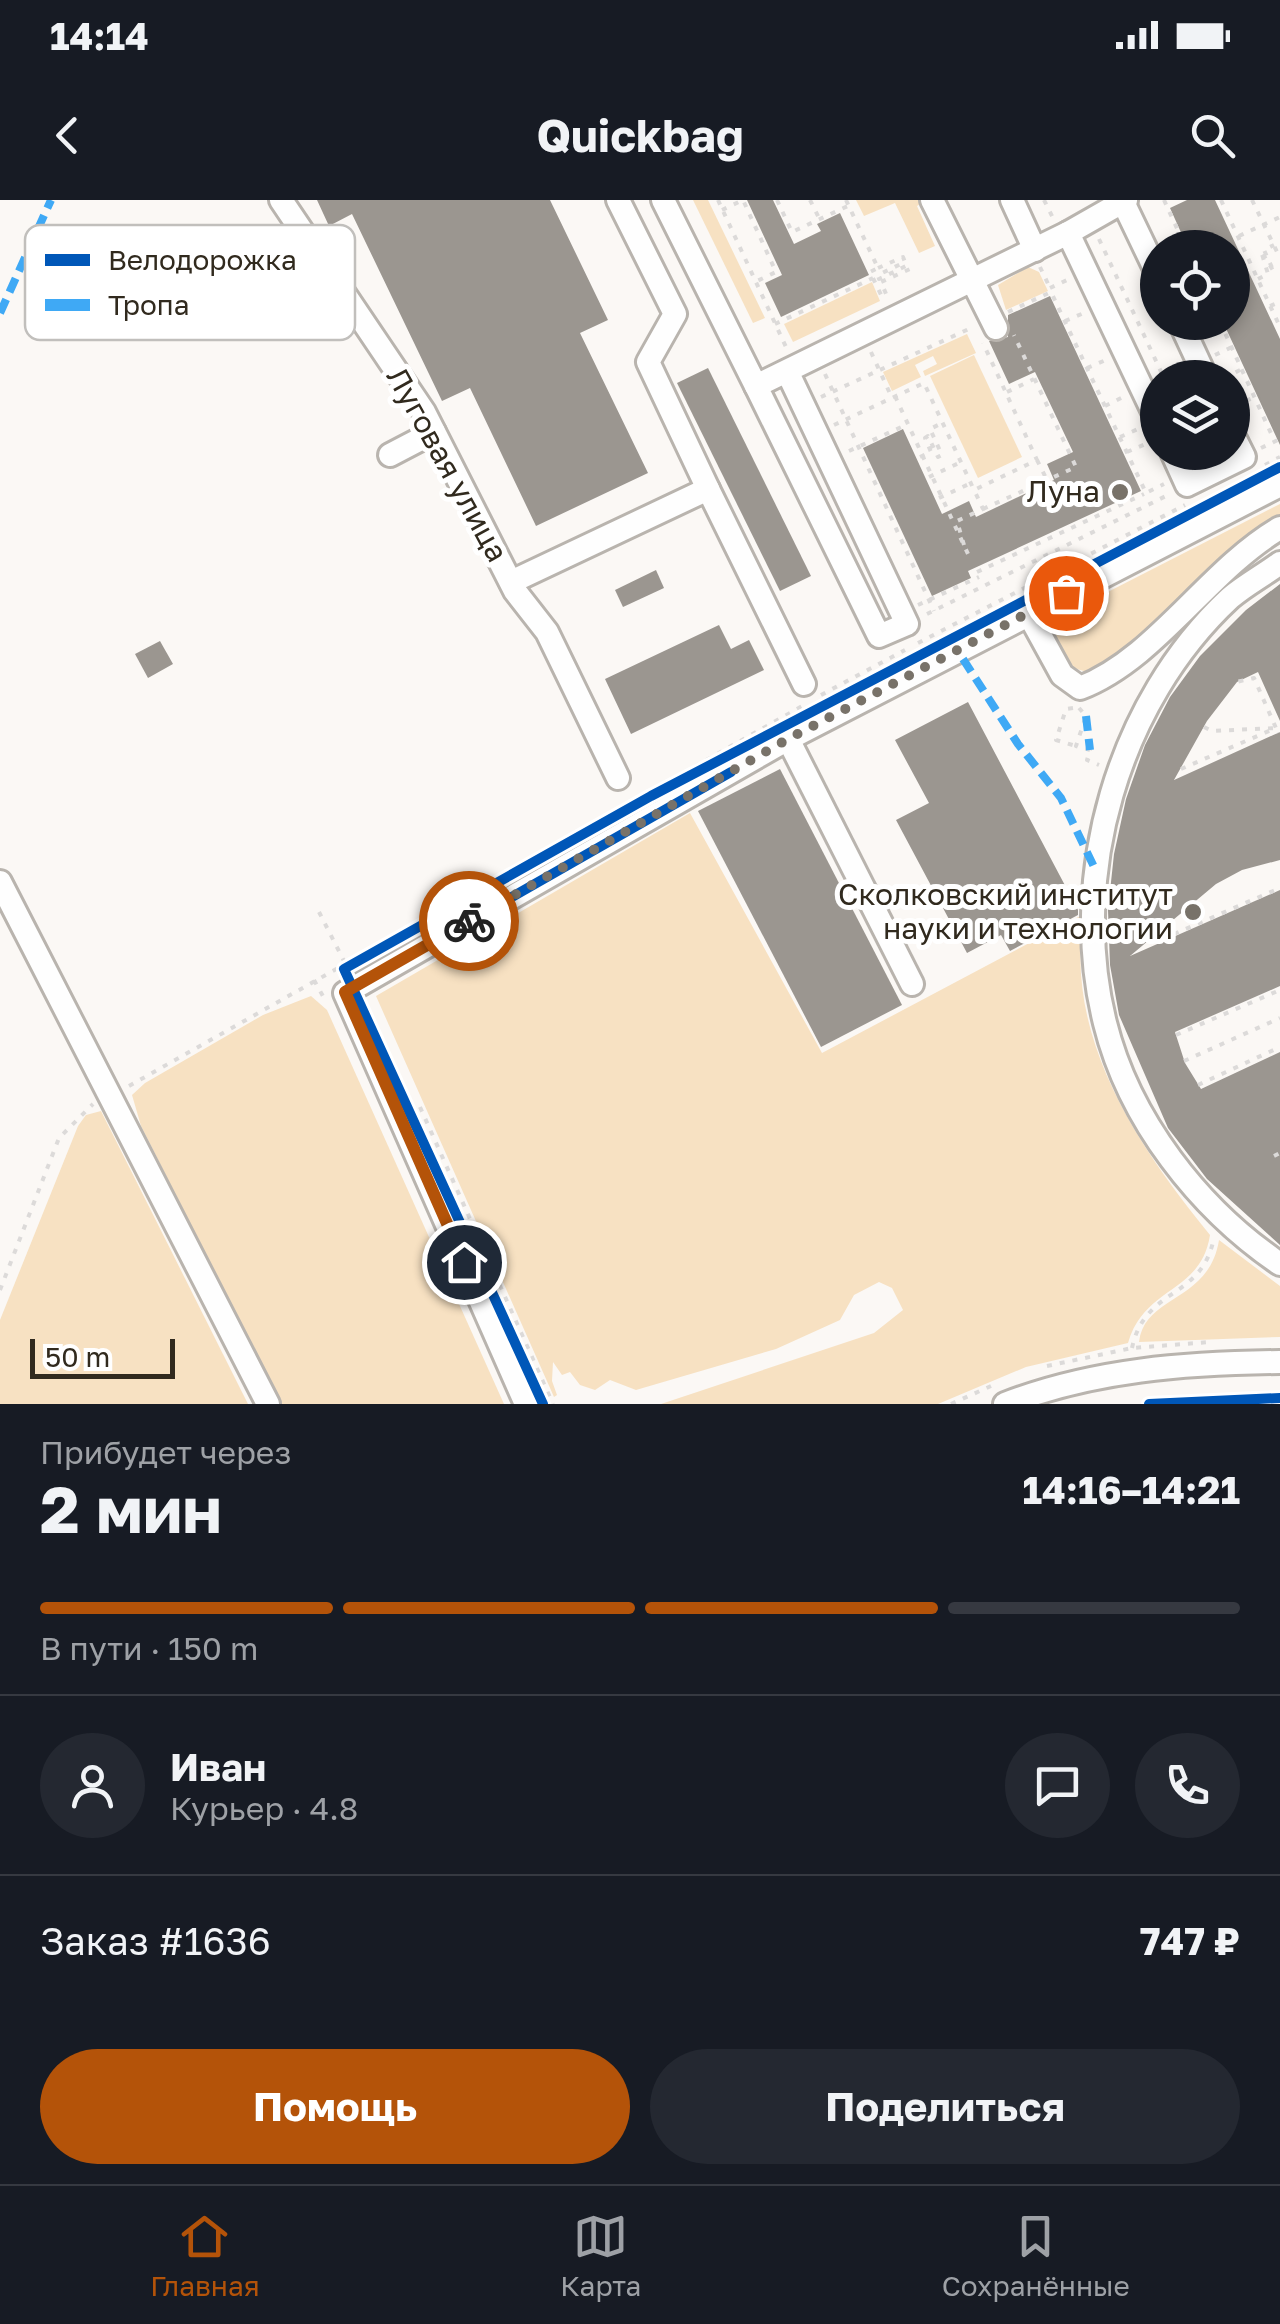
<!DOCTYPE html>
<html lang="ru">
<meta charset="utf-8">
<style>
:root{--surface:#171b24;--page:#242831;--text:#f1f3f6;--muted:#9ea1a6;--line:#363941;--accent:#b45309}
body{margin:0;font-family:"Golos Text",sans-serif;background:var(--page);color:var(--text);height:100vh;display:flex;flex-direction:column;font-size:38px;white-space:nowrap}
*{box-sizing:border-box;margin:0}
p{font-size:32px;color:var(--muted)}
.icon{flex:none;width:55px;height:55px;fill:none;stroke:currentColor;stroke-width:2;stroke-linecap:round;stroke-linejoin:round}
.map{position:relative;height:1204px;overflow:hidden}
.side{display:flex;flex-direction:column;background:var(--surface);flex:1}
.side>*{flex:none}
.fabs{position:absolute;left:1140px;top:30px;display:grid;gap:20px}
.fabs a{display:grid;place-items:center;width:110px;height:110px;border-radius:50%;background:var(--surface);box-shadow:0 5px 15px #0003;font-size:50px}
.scale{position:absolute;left:30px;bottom:25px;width:145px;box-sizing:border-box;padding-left:10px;border:5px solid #312a1e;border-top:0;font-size:28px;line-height:35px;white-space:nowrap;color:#312a1e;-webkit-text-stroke:8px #fff;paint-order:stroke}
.pin{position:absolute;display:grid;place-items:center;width:85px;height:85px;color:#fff;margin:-42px;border:5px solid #fff;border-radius:50%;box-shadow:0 2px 10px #0007}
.courier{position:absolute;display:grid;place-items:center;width:100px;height:100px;margin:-50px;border:8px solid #b45309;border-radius:50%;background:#fff;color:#222;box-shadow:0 2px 12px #0007}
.summary em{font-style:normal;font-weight:700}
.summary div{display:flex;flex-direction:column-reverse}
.summary{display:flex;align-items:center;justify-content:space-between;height:170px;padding:0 40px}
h1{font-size:65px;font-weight:700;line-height:75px}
.bar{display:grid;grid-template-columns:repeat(4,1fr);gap:15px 10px;align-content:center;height:120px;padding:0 40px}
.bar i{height:12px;border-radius:8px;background:var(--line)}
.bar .current{background:var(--accent)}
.bar p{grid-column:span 4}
.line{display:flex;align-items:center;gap:25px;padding:0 40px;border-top:2px solid var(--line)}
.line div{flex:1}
.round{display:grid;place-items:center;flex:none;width:105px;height:105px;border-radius:52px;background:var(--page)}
.cta{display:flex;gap:20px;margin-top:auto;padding:20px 40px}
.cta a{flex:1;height:115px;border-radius:60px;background:var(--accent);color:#fff;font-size:40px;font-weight:700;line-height:115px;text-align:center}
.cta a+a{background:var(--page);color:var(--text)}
.status{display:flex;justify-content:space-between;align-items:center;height:70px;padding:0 50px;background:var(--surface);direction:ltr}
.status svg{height:28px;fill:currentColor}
header{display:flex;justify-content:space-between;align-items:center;height:130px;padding:0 40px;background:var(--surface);font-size:45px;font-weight:700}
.menu{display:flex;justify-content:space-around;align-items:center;height:140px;border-top:2px solid var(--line);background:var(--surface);font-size:28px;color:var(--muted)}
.menu a{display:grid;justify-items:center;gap:5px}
.menu .current{color:var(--accent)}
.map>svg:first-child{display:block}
.green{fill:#f7e1c2}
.building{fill:#9b9690}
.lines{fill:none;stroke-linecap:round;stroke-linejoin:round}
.minor-casing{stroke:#b9b4ae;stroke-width:28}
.path{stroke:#dcdad9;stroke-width:4;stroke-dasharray:5 8;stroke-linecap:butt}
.minor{stroke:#fefefe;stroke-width:22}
.quiet{stroke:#3fa9f5;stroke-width:8;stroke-dasharray:15 8;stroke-linecap:butt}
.cycleway-casing{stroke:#fff;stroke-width:16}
.cycleway{stroke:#0057b8;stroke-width:10}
.done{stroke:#787269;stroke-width:10;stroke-dasharray:0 18}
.route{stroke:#b45309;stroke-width:12}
.poi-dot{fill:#787269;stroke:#fff;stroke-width:4}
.labels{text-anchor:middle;stroke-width:10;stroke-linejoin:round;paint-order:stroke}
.street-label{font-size:30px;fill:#312a1e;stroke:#fff}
.poi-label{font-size:30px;fill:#312a1e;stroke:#fff;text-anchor:end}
.key{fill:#fff;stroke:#c1bfbc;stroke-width:2.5}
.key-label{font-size:28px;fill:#312a1e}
</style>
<div class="status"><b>14:14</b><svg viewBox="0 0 49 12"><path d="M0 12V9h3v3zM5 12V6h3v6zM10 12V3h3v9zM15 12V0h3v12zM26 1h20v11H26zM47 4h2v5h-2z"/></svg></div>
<header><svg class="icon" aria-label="back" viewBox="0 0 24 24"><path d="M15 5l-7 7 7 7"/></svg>Quickbag<svg class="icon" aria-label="search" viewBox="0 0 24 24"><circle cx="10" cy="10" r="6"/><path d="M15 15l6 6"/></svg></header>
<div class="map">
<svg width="1280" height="1204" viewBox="0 0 1280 1204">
<rect width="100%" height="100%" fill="#fbf8f5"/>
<g class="green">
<polygon points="693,0 708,0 765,118 753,123"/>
<polygon points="856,0 927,0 917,6 935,46 919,53 895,3 864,16"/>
<polygon points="1028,67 1039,72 1048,91 1006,110 998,85"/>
<polygon points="872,82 880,101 793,142 784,124"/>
<polygon points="967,134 976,153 925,176 923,171 937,164 933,156 915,165 921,177 892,191 883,172"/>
<polygon points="974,155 1022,257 978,278 930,176"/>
<path d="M1280,304V321L1107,469C1074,480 1044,454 1055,419Z"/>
<path d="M690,613L822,853L1084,714C1063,836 1137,945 1210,1035C1201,1094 1145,1085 1128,1143L1026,1167L938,1204H661L874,1133L903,1110L892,1088L879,1082L854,1095L840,1120L776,1149L636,1190L610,1180L595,1190L580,1185L570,1172L562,1175L553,1162L552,1181L557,1195L554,1197L376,796Z"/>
<polygon points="311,796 327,810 504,1204 281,1204 141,926 132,895 145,883 263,815"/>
<polygon points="101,911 248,1204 0,1204 0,1120 78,926 86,915"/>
<path d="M1219,1040L1280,1086V1137L1139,1142C1145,1094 1209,1103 1219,1040Z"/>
</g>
<g class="building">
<polygon points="317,0 550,0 608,120 580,133 648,273 536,326 470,188 442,201 352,14 329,26"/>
<polygon points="747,0 773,0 794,44 821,31 817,24 840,13 869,75 781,117 765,83 782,75"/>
<polygon points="1187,0 1215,0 1280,139 1280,245 1223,122 1232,122 1232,48 1188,48 1170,8"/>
<polygon points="1050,96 1141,291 968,371 971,378 932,396 863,248 903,229 942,314 969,301 976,317 1054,280 1047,264 1073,252 1035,172 1009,184 989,141 1008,137 1008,115"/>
<polygon points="708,168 811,376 780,391 677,183"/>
<polygon points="656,370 664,388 623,407 615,390"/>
<polygon points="1280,384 1280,521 1258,472 1237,482 1207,521 1174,580 1280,532 1280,660 1242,670 1216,684 1130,756 1280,690 1280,786 1175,832 1185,863 1201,889 1280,852 1280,1045 1207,979 1168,928 1119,815 1110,765 1108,710 1114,654 1126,599 1145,545 1170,497 1200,456 1246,410"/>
<polygon points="719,425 731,449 749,440 764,470 631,534 605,479"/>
<polygon points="160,441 173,464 148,478 135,454"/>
<polygon points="968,502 1078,710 1078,715 1010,751 1001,735 967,753 896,620 929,603 895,540"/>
<polygon points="780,569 902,805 821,847 698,611"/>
</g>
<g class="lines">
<defs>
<g id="minor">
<polyline points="281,0 424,212 515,391 547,432 618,578"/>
<polyline points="663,0 756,186"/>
<polyline points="932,0 996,128"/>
<polyline points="1012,0 1035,50"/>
<polyline points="1123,2 1158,75"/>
<polyline points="1068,33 1158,222"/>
<polyline points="1180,122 1206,178"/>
<polyline points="787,171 907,424 879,436 756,186 1068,33 1126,0"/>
<polyline points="1172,252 1187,285 1244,257 1232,233"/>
<polyline points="390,255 434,232"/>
<polyline points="708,289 804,484"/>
<path d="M1280,363C1264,375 1245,385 1230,398C1118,502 1068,676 1105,823C1129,920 1199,1009 1280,1064"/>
<polyline points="511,382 708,289 648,162 675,114 618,0"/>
<path d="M1028,413L1062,475L1080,488C1156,459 1208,370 1280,328"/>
<polyline points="788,539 912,784"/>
<polyline points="0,682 268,1204"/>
<polyline points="526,1204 345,793 788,539 1280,285"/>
<path d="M1005,1204C1093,1170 1186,1163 1280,1162"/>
</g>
</defs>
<use href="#minor" class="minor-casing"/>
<g class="path">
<polyline points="718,0 786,147"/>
<polyline points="777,0 792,32 850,5"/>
<polyline points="810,0 819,18"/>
<polyline points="846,0 878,68 870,72 884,101"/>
<polyline points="1044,0 1053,18"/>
<polyline points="1164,0 1186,48"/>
<polyline points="1221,0 1280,127"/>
<polyline points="1252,0 1280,58"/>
<polyline points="722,10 743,0 776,72 755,82"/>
<polyline points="1239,36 1280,17"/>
<polyline points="1099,39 1164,178"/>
<polyline points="1040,67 1051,90"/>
<polyline points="878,68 903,57 905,62 878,75 879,79 908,65 910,69 881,82 889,101"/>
<polyline points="1258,79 1268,74 1261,51 1274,72 1264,50 1274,45"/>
<polyline points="1050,88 1067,80"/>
<polyline points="1270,106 1280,102"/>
<polyline points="1008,112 1051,92 1146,293 1164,284"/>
<polyline points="1065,121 1084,113"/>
<polyline points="1220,122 1275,242"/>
<polyline points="775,124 873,78"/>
<polyline points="1206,133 1222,126"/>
<polyline points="871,152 892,198"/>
<polyline points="1215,155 1232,147"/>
<polyline points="1087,168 1106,160"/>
<polyline points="825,174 934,411"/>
<polyline points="1224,178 1242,169"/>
<polyline points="1007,192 1034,179"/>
<polyline points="895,196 968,354"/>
<polyline points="821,197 971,128"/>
<polyline points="1232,203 1238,216"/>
<polyline points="1105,206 1123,197"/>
<polyline points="1234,206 1255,197"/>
<polyline points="834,225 924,183 974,290 1037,260 983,143"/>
<polyline points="1120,237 1138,229"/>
<polyline points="1261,248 1280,239"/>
<polyline points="849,251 908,224"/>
<polyline points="1127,252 1148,243"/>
<polyline points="920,257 931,252 925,238 928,236 938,257 942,255 930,229 942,223"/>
<polyline points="1037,260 1046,278"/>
<polyline points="1265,265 1280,257"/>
<polyline points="929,277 961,262"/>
<polyline points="939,298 971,283"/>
<polyline points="983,309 1076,267 1014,135"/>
<polyline points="964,345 957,321 983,309 975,292"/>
<polyline points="977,372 1144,294"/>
<polyline points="918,405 979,377"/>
<polyline points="927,414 1170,294"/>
<polyline points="918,443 1185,305"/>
<polyline points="821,495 905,450"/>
<polyline points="1073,508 1066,509 1056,540 1076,546"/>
<polyline points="1079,508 1086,516 1076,546 1090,550 1087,560 1099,565"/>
<polyline points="1204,527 1212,531 1276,528 1278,533"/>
<polyline points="1181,569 1276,528 1254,478 1236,482"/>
<polyline points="319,712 344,761"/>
<polyline points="1174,734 1280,688"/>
<polyline points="314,780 324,798"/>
<polyline points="1176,835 1280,790"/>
<polyline points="1184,861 1280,818"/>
<polyline points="1198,885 1280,847"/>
<polyline points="129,886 804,505"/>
<polyline points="420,907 553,1204"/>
<polyline points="1274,956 1280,953"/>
<polyline points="0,1090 59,938 93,904"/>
<path d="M1132,1148C1145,1086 1203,1100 1214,1037"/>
<polyline points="1047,1166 1132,1148 1210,1142"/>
<polyline points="951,1204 991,1186"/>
</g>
<use href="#minor" class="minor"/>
<g class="quiet">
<polyline points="0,113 51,0"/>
<polyline points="963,459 1018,544 1061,598 1096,671"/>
<polyline points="1086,516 1090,550"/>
</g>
<defs>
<g id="cycleway">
<polyline points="347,797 345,793 354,787 731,572"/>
<polyline points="543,1204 344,769 651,596 1280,267"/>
<polyline points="1149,1204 1280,1198"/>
</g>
</defs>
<use href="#cycleway" class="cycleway-casing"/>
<use href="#cycleway" class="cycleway"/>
</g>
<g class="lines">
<polyline class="done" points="469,721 788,539 1066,393"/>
<polyline class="route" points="464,1062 345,792 469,721"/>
</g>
<g class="poi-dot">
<circle cx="1120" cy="292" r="10"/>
<circle cx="1193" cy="712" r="10"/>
</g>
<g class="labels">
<g class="street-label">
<text transform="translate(447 265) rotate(61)" y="10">Луговая улица</text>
</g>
<g class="poi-label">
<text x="1100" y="302">Луна</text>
<text x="1173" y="705">Сколковский институт<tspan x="1173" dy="34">науки и технологии</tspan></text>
</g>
</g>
<rect x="25" y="25" width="330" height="115" rx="15" class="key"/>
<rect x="45" y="54" width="45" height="12" fill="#0057b8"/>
<rect x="45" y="99" width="45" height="12" fill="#3fa9f5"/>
<g class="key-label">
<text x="108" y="70">Велодорожка</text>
<text x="108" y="115">Тропа</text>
</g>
</svg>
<div class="fabs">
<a><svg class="icon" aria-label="locate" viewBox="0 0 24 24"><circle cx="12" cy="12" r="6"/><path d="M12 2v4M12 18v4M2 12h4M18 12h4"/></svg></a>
<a><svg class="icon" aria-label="layers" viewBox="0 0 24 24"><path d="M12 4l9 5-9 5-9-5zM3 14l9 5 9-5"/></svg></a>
</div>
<div class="scale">50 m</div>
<div class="pin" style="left:1066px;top:393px;background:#ea580c"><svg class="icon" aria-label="bag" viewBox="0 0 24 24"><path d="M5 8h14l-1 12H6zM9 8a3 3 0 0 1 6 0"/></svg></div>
<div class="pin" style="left:464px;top:1062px;background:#1f2937"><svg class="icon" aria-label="home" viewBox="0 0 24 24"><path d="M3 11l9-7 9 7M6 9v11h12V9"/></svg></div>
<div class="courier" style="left:469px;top:721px"><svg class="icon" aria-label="bike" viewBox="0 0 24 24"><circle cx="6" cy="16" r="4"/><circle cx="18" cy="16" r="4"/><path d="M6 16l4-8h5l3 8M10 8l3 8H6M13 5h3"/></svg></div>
</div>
<section class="side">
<div class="summary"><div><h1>2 мин</h1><p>Прибудет через</p></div><em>14:16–14:21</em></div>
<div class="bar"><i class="current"></i><i class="current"></i><i class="current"></i><i></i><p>В пути · 150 m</p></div>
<div class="line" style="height:180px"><a class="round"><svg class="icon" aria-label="person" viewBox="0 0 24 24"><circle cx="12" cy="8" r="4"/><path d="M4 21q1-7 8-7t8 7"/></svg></a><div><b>Иван</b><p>Курьер · 4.8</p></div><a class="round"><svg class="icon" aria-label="chat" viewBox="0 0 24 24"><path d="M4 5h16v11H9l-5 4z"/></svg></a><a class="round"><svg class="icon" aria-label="phone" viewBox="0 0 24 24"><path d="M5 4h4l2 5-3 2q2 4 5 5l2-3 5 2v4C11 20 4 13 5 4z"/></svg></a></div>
<div class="line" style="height:130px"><div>Заказ #1636</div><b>747 ₽</b></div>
<div class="cta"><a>Помощь</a><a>Поделиться</a></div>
</section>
<nav class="menu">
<a class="current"><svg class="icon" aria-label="home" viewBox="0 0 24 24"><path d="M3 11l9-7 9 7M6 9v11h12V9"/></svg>Главная</a>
<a><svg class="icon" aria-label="map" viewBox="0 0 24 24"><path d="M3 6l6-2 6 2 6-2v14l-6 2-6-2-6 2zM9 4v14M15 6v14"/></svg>Карта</a>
<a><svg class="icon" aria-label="saved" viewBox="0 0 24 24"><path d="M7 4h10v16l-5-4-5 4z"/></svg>Сохранённые</a>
</nav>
